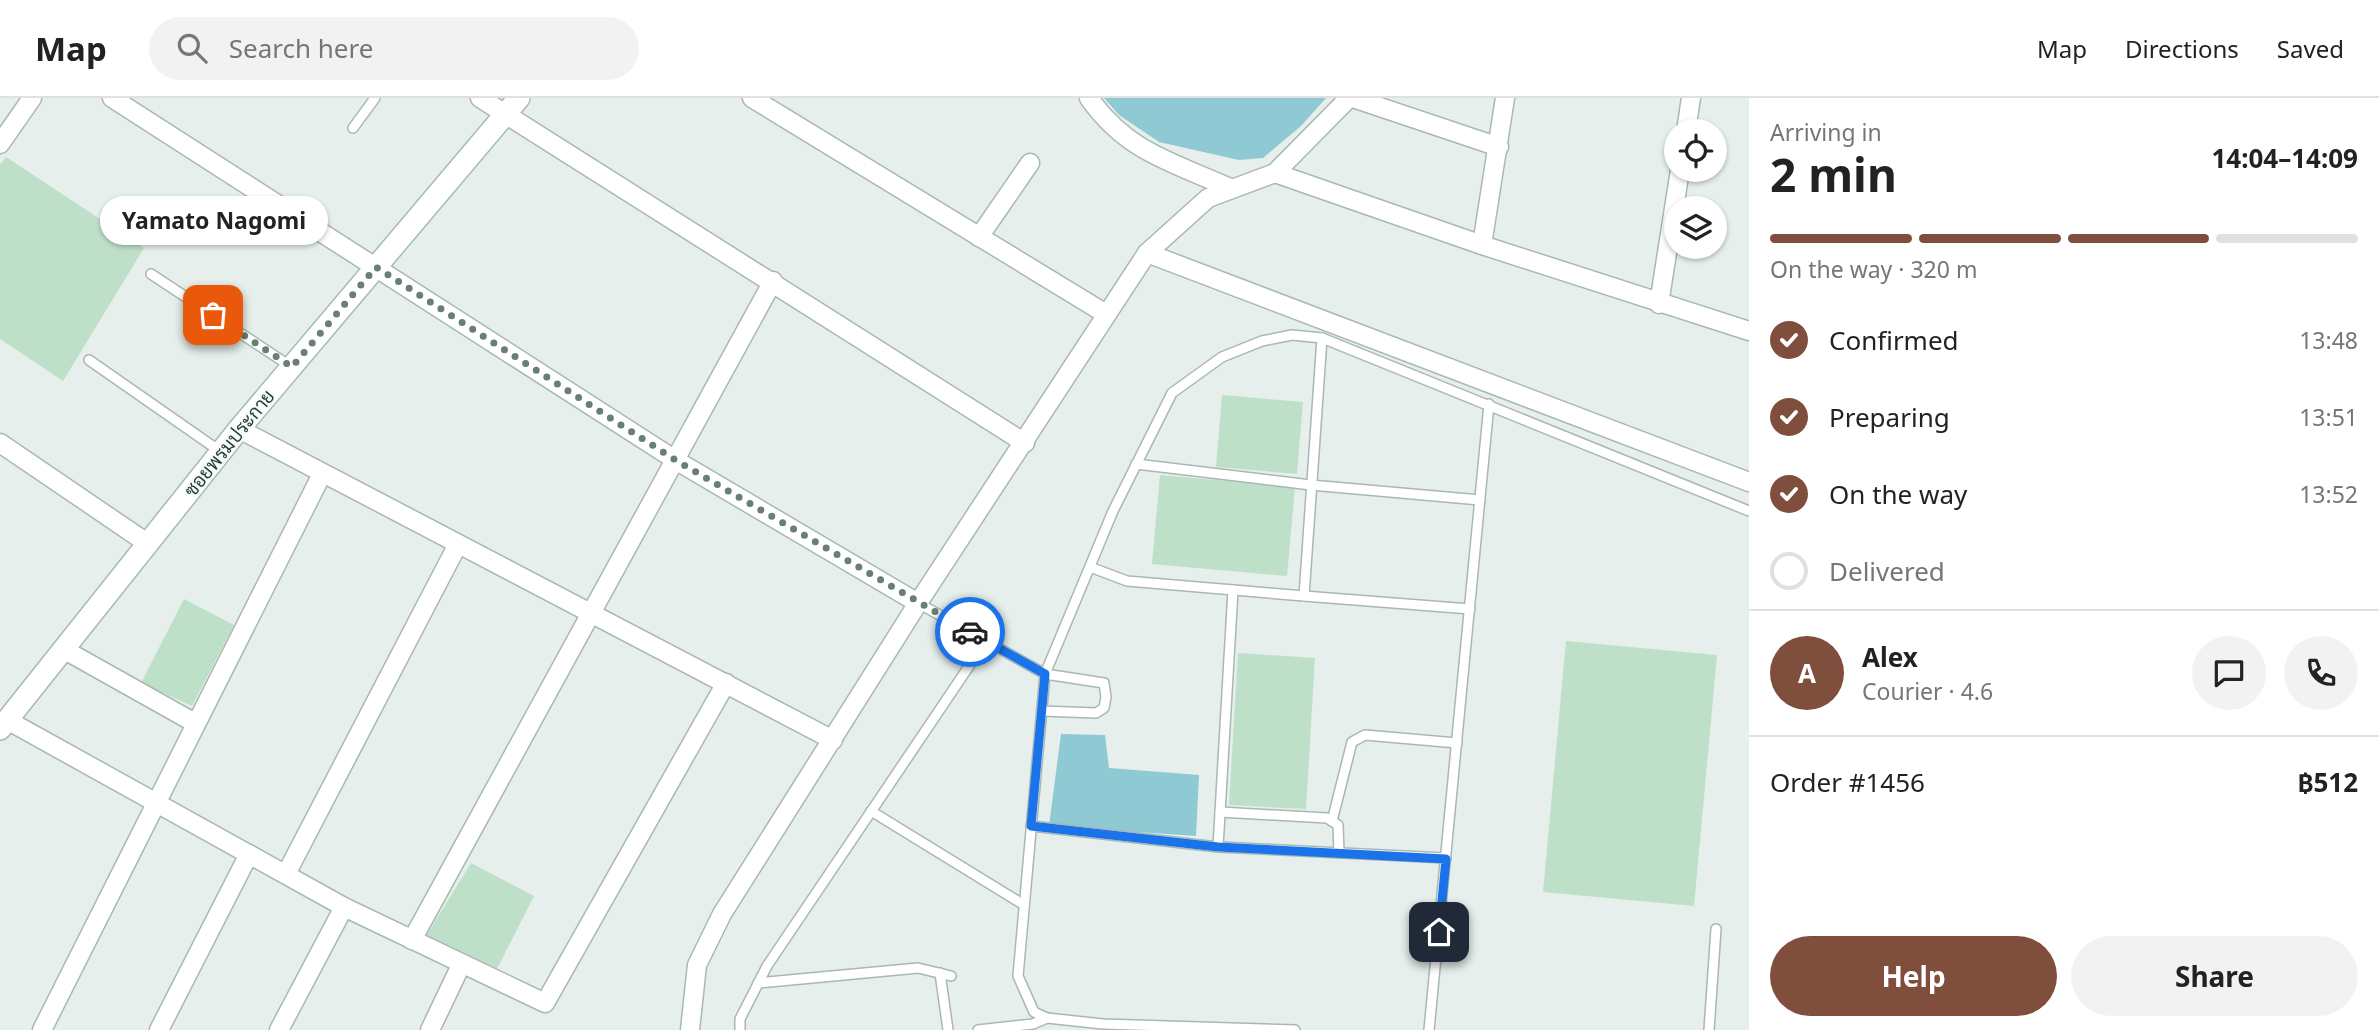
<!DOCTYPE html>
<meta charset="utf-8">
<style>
:root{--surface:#fff;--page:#f2f2f2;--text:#222;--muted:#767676;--line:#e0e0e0;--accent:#804e3d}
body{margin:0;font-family:"Noto Sans",Sarabun,sans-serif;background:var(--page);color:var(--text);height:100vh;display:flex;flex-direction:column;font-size:26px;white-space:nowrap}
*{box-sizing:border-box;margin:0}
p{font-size:23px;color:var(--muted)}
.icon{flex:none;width:38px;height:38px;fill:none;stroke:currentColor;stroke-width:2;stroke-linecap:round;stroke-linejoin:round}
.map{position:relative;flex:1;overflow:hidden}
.panel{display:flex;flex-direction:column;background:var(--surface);width:630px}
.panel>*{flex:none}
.buttons{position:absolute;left:1664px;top:21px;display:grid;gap:14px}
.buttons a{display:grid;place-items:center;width:63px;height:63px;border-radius:50%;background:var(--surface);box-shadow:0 2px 5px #0004;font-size:35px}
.pin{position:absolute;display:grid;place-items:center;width:60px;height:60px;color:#fff;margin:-30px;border-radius:14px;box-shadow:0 4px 10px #0006}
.courier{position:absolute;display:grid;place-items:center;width:70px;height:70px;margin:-35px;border:5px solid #1a73e8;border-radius:50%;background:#fff;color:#222;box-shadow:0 2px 9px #0007}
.bubble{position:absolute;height:49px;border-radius:24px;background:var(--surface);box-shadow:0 2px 5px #0004;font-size:23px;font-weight:700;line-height:49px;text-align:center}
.head em{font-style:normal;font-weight:700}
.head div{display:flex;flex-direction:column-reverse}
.head{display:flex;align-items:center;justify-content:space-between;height:119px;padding:0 21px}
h1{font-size:46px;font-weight:700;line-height:52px}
.bar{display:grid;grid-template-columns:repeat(4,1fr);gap:10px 7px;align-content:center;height:84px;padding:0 21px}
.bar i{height:9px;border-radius:5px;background:var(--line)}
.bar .active{background:var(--accent)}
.bar p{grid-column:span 4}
.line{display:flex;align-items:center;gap:18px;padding:0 21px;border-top:2px solid var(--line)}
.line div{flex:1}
.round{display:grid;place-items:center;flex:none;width:74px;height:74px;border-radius:37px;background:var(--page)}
ol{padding:0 21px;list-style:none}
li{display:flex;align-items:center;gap:21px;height:77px}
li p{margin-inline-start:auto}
li .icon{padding:7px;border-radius:50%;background:var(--accent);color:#fff;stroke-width:4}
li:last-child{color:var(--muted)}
li i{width:38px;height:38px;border:4px solid var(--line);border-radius:50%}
.cta{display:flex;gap:14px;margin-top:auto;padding:14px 21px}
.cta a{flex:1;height:80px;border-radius:42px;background:var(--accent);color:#fff;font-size:28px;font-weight:700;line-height:80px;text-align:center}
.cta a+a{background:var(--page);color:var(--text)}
header{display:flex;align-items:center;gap:42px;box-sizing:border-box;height:98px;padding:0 35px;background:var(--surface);border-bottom:2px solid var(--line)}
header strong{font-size:33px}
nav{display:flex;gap:38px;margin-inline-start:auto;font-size:24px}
.search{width:490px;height:63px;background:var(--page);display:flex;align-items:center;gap:18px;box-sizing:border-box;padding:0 24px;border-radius:38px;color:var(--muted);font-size:26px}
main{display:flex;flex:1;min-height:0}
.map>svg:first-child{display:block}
.green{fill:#bfe0c8}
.water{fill:#8ec9d4}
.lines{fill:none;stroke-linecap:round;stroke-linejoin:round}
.lane-casing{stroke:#a8b8b2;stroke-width:12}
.street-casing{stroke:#a8b8b2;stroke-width:21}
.secondary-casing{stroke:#a4bbb3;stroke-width:24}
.lane{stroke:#fff;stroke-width:9}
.street{stroke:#fff;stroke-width:18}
.secondary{stroke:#fff;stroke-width:21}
.done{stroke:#687f78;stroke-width:7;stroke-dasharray:0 12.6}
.route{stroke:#1a73e8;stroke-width:9}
.labels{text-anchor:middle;stroke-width:5;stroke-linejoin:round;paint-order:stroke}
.street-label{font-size:19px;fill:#24423a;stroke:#f7fbf9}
</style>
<header>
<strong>Map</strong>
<div class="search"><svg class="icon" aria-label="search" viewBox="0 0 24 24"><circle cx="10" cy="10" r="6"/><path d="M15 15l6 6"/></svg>Search here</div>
<nav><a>Map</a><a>Directions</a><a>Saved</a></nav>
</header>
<main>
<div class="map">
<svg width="1749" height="932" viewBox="0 0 1749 932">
<rect width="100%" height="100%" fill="#e6efeb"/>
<g class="green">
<polygon points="6,59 144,150 63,283 0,241 0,67"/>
<polygon points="1222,297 1303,304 1297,376 1216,369"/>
<polygon points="1160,377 1295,389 1287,478 1152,466"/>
<polygon points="184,501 234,527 192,608 141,585"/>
<polygon points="1566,543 1717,557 1694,808 1543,794"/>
<polygon points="1238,555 1315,560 1306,711 1229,707"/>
<polygon points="471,765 534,798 497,871 426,838"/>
</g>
<g class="water">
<polygon points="1104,0 1326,0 1301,28 1263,60 1239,62 1159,44 1119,17"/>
<polygon points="1061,636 1105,637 1109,670 1199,677 1196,738 1049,728"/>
</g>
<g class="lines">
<defs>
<g id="lane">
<polyline points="353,30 375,0"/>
<polyline points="151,176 290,268"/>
<polyline points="89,262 221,354"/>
<polyline points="1136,366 1311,387 1480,402"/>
<polyline points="1090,469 1127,483 1304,498 1322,240"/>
<polyline points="1304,498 1470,511"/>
<polyline points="918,505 1045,576 1104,585 1106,599 1104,610 1096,615 1042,613"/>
<polyline points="871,713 1024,807"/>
<polyline points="1220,714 1327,720 1338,727 1339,755"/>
<polyline points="1332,723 1352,644 1365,637 1457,645"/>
<polyline points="1031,728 1218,749 1446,760"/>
<polyline points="1218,749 1233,492"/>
<polyline points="940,875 948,932"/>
<polyline points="758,885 918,870 951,878"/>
<polyline points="740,932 740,921 767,868 986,543"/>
<polyline points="978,932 1033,926 1047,920"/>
<polyline points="1295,932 1103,926 1047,920 1034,914 1018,878 1045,576 1113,413 1172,295 1222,259 1262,243 1292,237 1322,240 1749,413"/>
<polyline points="1429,932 1489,306"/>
<polyline points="1709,932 1716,831"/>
</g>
<g id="street">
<polyline points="112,0 677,363 918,505"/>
<polyline points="480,0 1025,345"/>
<polyline points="752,0 1106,216"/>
<path d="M1089,0C1127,54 1172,64 1230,90"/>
<polyline points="1353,0 1499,49"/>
<polyline points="1686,33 1691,0"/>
<polyline points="0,46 32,0"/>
<polyline points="1275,75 1482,147 1749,233"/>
<polyline points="979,139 1030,65"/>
<polyline points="1482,147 1505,0"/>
<polyline points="1147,155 1749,384"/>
<polyline points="1659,206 1680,72"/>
<polyline points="239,331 833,642"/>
<polyline points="0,345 147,445"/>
<polyline points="63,551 195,625"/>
<polyline points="7,622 344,809 545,905 726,585"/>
<polyline points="286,776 458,446"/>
<polyline points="412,842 773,183"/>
<polyline points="42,932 322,376"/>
<polyline points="159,932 249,756"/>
<polyline points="279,932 344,809"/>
<polyline points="430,932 461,867"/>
<polyline points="690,932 697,867 722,816 918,505 1147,155 1208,100 1275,75 1349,0"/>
</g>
<polyline id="secondary" points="0,631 239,331 519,0"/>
</defs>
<use href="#lane" class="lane-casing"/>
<use href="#street" class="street-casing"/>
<use href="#secondary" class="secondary-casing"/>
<use href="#lane" class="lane"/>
<use href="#street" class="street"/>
<use href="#secondary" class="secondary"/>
</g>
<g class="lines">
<polyline class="done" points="213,217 292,269 376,169 677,363 970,534"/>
<polyline class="route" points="970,534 1045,576 1031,728 1218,749 1446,761 1439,834"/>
</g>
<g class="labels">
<g class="street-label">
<text transform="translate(229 345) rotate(-51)" y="7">ซอยพรมประกาย</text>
</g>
</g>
</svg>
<div class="buttons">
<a><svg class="icon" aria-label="locate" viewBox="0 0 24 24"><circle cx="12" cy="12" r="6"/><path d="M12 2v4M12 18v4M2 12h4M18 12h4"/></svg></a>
<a><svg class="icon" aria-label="layers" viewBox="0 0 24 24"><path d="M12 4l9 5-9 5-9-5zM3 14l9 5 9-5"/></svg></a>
</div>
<div class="pin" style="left:213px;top:217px;background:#ea580c"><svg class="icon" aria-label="bag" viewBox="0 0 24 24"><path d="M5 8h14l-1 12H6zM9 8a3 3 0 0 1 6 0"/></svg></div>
<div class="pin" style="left:1439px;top:834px;background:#1f2937"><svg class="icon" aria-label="home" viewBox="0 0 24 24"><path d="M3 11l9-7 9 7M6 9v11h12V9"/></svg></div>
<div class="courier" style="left:970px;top:534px"><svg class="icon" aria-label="car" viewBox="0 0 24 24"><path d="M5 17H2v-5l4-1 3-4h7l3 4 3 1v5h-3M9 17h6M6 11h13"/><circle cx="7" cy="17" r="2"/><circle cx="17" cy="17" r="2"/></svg></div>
<div class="bubble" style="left:100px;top:98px;width:228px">Yamato Nagomi</div>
</div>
<section class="panel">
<div class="head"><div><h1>2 min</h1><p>Arriving in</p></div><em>14:04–14:09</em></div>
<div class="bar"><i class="active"></i><i class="active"></i><i class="active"></i><i></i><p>On the way · 320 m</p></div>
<ol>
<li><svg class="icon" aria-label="check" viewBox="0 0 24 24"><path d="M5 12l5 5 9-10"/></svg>Confirmed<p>13:48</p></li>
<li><svg class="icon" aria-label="check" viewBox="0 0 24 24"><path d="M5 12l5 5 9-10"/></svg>Preparing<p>13:51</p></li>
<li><svg class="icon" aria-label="check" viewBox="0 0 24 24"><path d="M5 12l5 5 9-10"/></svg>On the way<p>13:52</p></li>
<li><i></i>Delivered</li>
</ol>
<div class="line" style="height:126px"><b class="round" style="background:var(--accent);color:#fff">A</b><div><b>Alex</b><p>Courier · 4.6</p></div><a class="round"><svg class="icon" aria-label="chat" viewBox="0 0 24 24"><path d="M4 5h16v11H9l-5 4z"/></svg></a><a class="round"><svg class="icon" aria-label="phone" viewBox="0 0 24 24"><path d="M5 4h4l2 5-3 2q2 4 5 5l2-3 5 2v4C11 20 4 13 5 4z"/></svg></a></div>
<div class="line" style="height:91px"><div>Order #1456</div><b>฿512</b></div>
<div class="cta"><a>Help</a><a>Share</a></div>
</section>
</main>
